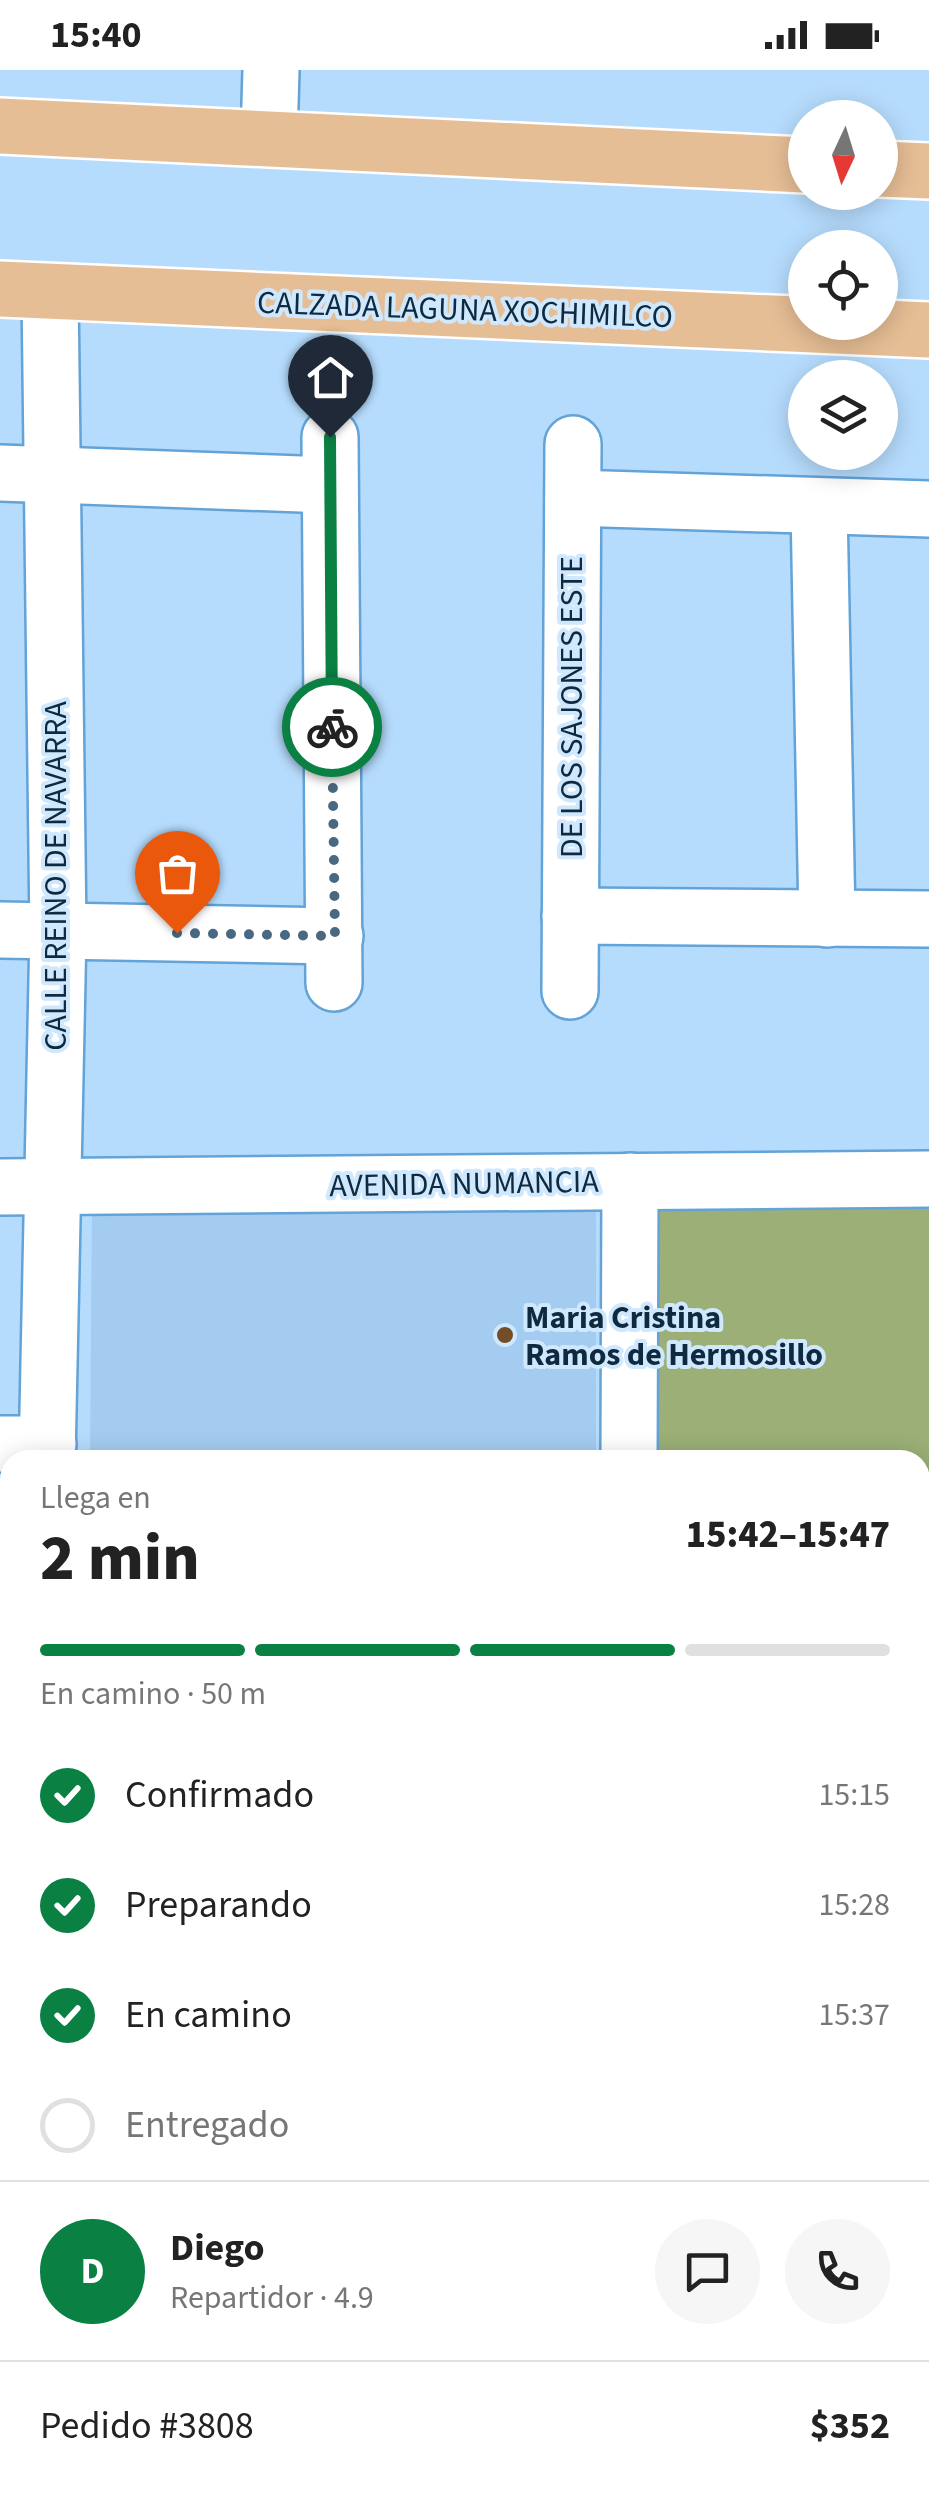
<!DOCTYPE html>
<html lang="es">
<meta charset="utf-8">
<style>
:root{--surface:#fff;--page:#f6f6f6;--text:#222;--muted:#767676;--line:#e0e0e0;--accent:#0b8043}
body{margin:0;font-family:"Source Sans 3",sans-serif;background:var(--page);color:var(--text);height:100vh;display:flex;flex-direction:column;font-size:38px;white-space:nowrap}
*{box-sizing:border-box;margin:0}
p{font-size:32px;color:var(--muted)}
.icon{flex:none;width:55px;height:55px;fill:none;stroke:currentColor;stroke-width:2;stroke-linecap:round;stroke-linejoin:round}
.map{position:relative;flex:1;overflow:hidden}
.details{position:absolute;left:0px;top:1380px;width:930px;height:1062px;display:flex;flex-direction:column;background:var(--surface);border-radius:30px 30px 0 0;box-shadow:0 5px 25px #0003}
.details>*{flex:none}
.needle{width:65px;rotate:184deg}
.controls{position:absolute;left:788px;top:30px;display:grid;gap:20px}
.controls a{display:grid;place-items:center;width:110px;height:110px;border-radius:50%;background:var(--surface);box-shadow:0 5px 25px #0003;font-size:50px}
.pin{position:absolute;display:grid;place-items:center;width:85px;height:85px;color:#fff;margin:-102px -42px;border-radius:50% 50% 50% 0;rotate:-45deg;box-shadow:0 0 10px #0007}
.pin .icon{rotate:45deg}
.courier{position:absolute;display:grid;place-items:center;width:100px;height:100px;margin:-50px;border:8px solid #0b8043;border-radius:50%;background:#fff;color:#222;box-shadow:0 2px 12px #0007}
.overview em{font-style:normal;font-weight:800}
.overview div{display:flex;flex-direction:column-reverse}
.overview{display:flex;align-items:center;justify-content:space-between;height:170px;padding:0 40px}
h1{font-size:65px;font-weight:800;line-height:75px}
.bar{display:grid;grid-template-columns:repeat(4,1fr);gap:15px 10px;align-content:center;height:120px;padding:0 40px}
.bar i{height:12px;border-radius:8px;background:var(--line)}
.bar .current{background:var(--accent)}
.bar p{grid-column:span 4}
.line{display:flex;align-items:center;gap:25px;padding:0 40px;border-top:2px solid var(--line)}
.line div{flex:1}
.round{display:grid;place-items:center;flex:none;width:105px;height:105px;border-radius:52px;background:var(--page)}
ol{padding:0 40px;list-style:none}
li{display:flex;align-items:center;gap:30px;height:110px}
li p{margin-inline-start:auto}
li .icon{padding:10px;border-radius:50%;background:var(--accent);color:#fff;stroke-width:4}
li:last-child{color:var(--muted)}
li i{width:55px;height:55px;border:5px solid var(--line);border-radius:50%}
.status{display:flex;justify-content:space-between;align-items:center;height:70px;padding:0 50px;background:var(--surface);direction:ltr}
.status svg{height:28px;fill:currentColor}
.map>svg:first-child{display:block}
.built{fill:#a3ccf0}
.green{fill:#9baf77}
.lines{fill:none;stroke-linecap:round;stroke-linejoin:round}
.minor-casing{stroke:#63a3d7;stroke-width:60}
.major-casing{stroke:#fff;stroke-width:60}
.minor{stroke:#fff;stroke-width:55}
.major{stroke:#e6be95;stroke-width:55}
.done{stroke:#496881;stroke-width:10;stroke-dasharray:0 18}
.route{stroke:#0b8043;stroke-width:12}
.poi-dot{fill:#724d28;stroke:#cfe8fe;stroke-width:4}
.labels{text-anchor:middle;stroke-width:8;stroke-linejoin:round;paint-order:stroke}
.street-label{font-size:32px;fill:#0f2a3e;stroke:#cfe8fe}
.poi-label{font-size:32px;font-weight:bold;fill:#0f2a3e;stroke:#cfe8fe;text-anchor:start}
</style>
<div class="status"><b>15:40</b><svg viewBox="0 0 49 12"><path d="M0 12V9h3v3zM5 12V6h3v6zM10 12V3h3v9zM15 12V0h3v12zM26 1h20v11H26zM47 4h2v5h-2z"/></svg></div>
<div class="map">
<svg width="929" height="2442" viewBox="0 0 929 2442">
<rect width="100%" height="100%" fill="#b6dcfd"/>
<polygon class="built" points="92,1136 596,1141 596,1390 90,1390"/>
<polygon class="green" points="929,1128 929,1602 920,1601 920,1390 655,1390 657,1136"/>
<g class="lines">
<defs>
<g id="minor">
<polyline points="269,68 271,0"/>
<polyline points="330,367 334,913"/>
<polyline points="0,403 328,415"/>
<polyline points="573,428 929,439"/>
<polyline points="819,437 827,849"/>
<polyline points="570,846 929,849"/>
<polyline points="0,860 335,866"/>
<polyline points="570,921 573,374"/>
<polyline points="0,1117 929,1109"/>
<polyline points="0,1374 48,1374"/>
<polyline points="47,1390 58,861 50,222"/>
<polyline points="629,1390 630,1111"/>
<polyline points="0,1628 10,1628"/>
<polyline points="920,1632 929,1632"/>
<polyline points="0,1893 10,1893"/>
<polyline points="920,1897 929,1897"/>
<polyline points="920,2153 929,2153"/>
<polyline points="920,2411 929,2411"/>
<polyline points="39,2442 40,2432"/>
<polyline points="306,2442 306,2432"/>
<polyline points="562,2442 562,2432"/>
<polyline points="821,2442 821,2432"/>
</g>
<g id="major">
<polyline points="0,56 805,95"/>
<polyline points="880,99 929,101"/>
<polyline points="0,219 929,260"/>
</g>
</defs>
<use href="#minor" class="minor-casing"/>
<use href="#major" class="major-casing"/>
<use href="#minor" class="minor"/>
<use href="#major" class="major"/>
</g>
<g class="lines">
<polyline class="done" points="177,863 335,866 332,657"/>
<polyline class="route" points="330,367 332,657"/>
</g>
<circle class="poi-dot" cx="505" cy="1265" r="10"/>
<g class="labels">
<g class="street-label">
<text transform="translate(465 239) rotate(2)" y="11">CALZADA LAGUNA XOCHIMILCO</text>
<text transform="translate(571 637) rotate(-90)" y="11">DE LOS SAJONES ESTE</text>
<text transform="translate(55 806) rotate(-90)" y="11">CALLE REINO DE NAVARRA</text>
<text transform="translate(464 1113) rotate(-1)" y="11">AVENIDA NUMANCIA</text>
</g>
<g class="poi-label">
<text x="525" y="1258">Maria Cristina<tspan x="525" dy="37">Ramos de Hermosillo</tspan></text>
</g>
</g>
</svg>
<div class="controls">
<a><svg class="needle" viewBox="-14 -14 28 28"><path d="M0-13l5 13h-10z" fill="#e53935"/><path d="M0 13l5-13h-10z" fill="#767676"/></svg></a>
<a><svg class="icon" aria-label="locate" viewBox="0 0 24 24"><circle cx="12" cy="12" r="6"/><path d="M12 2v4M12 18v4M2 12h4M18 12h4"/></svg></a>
<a><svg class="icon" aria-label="layers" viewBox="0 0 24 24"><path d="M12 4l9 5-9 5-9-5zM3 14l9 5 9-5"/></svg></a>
</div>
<div class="pin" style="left:177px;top:863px;background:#ea580c"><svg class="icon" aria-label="bag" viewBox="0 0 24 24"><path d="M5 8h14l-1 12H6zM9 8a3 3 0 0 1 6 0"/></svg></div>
<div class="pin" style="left:330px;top:367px;background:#1f2937"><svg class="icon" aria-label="home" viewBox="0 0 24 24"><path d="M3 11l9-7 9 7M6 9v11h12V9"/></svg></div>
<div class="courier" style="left:332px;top:657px"><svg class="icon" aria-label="bike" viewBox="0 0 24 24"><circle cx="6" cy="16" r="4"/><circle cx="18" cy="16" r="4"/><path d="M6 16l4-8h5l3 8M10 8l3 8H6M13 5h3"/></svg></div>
<section class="details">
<div class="overview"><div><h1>2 min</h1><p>Llega en</p></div><em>15:42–15:47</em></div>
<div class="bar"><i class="current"></i><i class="current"></i><i class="current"></i><i></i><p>En camino · 50 m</p></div>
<ol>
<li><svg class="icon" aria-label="check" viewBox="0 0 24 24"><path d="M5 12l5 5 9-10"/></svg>Confirmado<p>15:15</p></li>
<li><svg class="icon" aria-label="check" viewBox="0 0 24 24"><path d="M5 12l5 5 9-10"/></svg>Preparando<p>15:28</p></li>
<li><svg class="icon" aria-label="check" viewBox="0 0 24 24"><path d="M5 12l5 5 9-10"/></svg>En camino<p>15:37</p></li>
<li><i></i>Entregado</li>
</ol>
<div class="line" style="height:180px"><b class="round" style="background:var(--accent);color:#fff">D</b><div><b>Diego</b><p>Repartidor · 4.9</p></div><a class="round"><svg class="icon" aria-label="chat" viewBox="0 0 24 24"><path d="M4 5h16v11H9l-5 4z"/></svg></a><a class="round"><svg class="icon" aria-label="phone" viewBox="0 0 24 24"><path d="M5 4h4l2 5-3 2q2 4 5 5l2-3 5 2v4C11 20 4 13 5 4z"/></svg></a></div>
<div class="line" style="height:130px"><div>Pedido #3808</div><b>$352</b></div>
</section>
</div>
